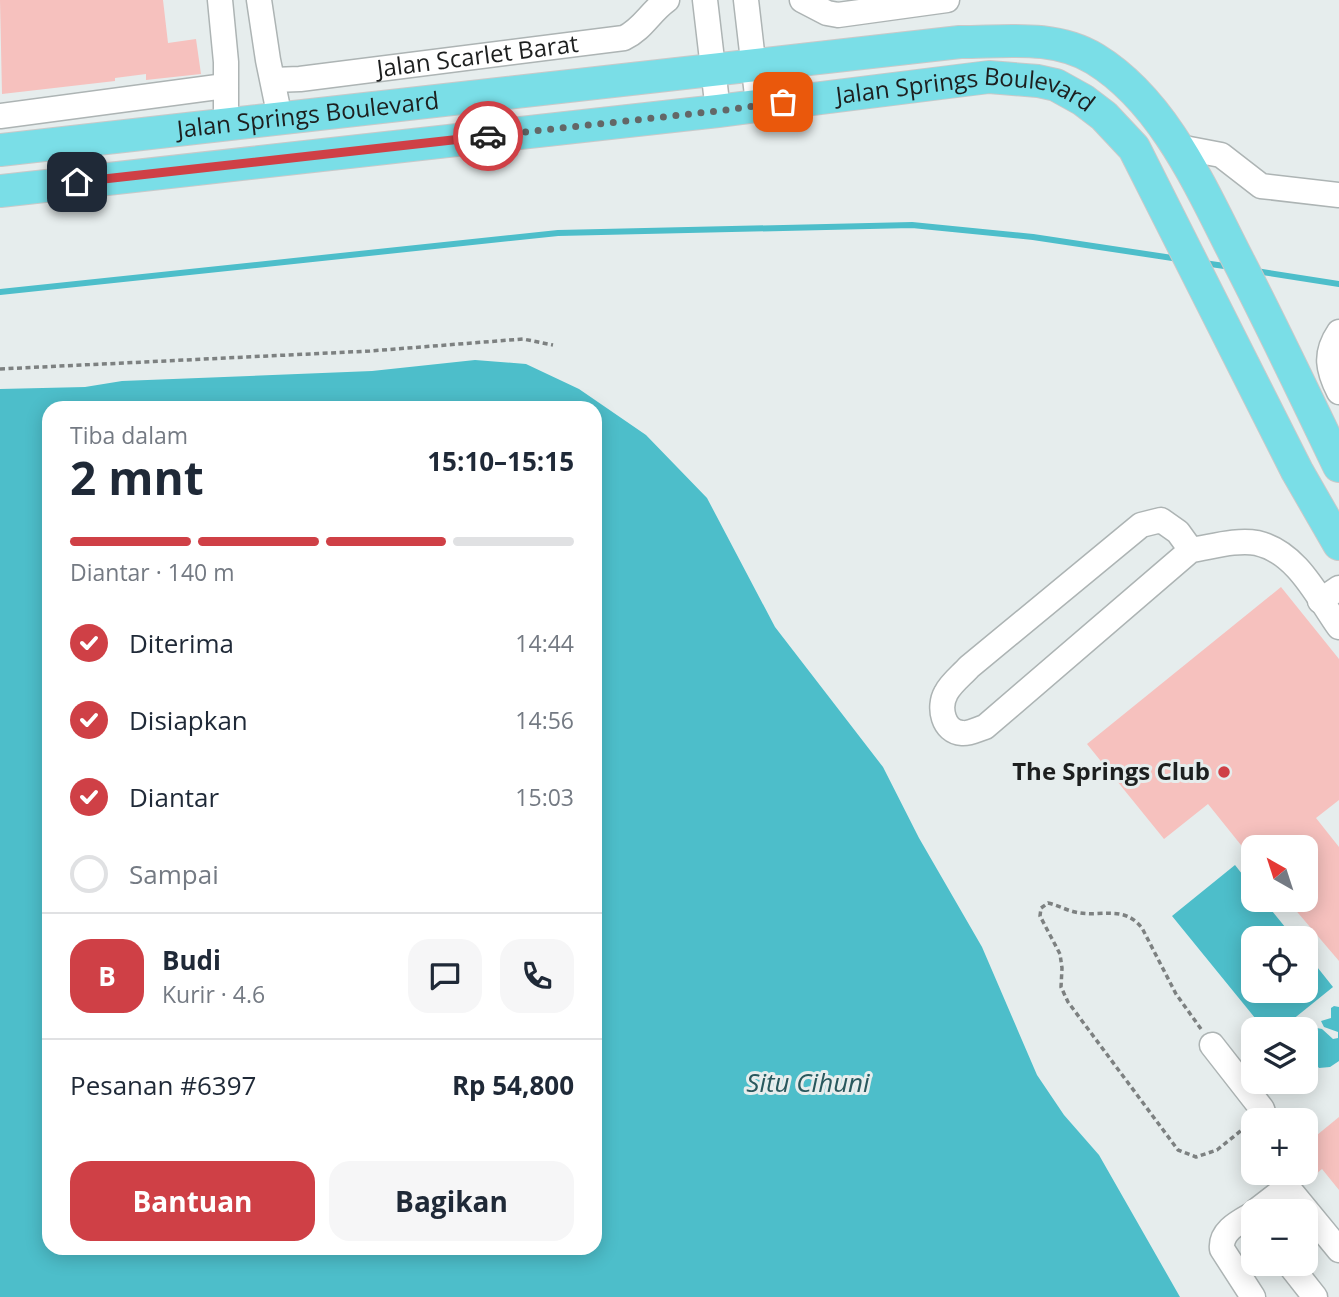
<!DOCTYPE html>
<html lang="id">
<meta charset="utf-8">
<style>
:root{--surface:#fff;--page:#f6f6f7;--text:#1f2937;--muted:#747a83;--line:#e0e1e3;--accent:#cf4046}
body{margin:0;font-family:"Open Sans",sans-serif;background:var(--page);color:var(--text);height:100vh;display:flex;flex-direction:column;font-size:26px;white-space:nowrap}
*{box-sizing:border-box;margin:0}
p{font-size:23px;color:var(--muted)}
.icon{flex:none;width:38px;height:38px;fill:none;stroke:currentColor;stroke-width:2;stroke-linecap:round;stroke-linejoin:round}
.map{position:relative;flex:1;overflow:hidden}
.drawer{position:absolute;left:42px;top:401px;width:560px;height:854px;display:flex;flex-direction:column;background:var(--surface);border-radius:21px;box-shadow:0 4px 18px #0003}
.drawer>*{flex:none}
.needle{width:46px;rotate:321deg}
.fabs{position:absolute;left:1241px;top:835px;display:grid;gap:14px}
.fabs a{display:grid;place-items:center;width:77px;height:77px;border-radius:14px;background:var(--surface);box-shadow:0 4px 18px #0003;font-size:35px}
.pin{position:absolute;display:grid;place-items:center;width:60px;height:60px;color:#fff;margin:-30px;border-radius:14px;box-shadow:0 4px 10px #0006}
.courier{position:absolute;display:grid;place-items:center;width:70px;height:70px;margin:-35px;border:5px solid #cf4046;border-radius:50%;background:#fff;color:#222;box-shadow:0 2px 9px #0007}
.summary em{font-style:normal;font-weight:700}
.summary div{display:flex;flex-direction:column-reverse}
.summary{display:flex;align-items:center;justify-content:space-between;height:119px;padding:0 28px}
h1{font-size:46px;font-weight:700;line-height:52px}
.bar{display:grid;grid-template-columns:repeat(4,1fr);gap:10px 7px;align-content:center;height:84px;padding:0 28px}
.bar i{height:9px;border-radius:5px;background:var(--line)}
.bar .selected{background:var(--accent)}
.bar p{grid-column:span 4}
.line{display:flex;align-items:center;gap:18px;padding:0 28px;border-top:2px solid var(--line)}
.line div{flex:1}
.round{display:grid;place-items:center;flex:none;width:74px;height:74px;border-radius:21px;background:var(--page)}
ol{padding:0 28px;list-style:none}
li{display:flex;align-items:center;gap:21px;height:77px}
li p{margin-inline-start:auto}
li .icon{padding:7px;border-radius:50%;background:var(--accent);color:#fff;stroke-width:4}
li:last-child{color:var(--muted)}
li i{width:38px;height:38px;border:4px solid var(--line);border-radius:50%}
.button{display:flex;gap:14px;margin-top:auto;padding:14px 28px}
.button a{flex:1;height:80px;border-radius:21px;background:var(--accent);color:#fff;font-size:28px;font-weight:700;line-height:80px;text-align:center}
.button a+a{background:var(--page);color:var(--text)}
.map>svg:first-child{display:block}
.water{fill:#4dbeca;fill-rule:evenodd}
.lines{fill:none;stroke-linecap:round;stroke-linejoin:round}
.stream{stroke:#4dbeca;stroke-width:6}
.building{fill:#f6c1be}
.minor-casing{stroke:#adb4b4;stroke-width:27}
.major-casing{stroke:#c9c9c9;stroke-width:34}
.path{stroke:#7d8181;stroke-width:3.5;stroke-dasharray:5 3.5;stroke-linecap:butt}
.minor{stroke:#fff;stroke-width:24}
.major{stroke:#7adee7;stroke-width:32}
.done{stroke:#636767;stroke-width:7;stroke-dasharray:0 12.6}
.route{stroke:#cf4046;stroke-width:9}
.poi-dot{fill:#cf4046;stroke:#e6eded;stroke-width:2.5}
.labels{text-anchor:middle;stroke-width:6;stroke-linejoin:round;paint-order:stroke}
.street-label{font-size:24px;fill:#1d1f1f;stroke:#e6eded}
.poi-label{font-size:24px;font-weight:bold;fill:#1d1f1f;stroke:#e6eded;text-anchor:end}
.water-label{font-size:26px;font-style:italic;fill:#28585d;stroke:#e6eded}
</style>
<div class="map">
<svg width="1339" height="1297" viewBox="0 0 1339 1297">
<rect width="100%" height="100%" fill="#e6eded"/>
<g class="water">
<path d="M475,360L526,364L579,389L646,435L707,498L775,627L883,767L919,838L982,947L1037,1075L1064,1115L1099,1155L1180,1297H0V389L85,387L122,381L372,371ZM49,408H595V1248H49Z"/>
<polygon points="1235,865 1253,888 1253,900 1263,900 1294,938 1253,938 1253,990 1306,990 1306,953 1333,987 1281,1029 1264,1029 1172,916"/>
<polygon points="1334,1006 1339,1007 1339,1061 1330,1067 1319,1068 1306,1053 1306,1041 1317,1028 1322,1029 1333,1039 1338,1038 1338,1032 1324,1027 1321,1021 1331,1018 1331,1008"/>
</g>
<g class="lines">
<g class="stream">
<polyline points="1204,263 1231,267"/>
<polyline points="1256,271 1339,284"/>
<polyline points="0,292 558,233 912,225 1033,237 1179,259"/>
</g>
</g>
<g class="building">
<polygon points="0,0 163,0 168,43 196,39 201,74 146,80 146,74 115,78 115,81 2,94"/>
<polygon points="1281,587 1339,659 1339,800 1316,818 1339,847 1339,961 1287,900 1306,900 1306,847 1253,847 1253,860 1208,804 1164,839 1087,744"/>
<polygon points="1339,1117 1339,1190 1322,1169 1306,1182 1306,1144"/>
</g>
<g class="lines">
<defs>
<g id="minor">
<polyline points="220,0 226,62 226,124"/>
<polyline points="259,0 268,60 280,118"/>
<polyline points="705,0 718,111"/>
<polyline points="746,0 758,104"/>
<polyline points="802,0 827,13 838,15 947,0"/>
<path id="s1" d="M273,80L300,79L624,38C643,29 650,12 667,0"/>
<polyline points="0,116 225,86"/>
<polyline points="1179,147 1221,155 1261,186 1339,195"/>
<path d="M1339,332C1324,354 1328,370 1339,392"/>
<path d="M1191,550L1178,532L1161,520L1141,525L969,667C962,675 951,683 946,693C938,707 943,732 962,733C969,734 978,729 985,727L1191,550C1211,547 1237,539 1257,543C1297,552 1317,596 1339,627"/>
<polyline points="1320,601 1339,588"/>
<polyline points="1212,1045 1262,1109 1264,1115 1262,1120"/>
<polyline points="1275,1172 1339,1250"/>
<polyline points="1256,1211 1287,1187"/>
<path d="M1253,1214C1239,1222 1220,1231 1222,1249L1253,1297"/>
<polyline points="1289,1264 1315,1297"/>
</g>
<g id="major">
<path id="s2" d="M0,150L960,42C1005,42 1054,34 1095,59C1165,102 1202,190 1238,260C1273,328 1306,397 1339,466"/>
<path id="s3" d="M0,191L718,111L989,77L1038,81L1056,85L1083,100L1104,116L1134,148L1297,471L1339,544"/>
</g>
</defs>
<use href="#minor" class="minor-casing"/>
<use href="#major" class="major-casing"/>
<g class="path">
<polyline points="0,369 370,351 523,339 553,345"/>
<path d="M1201,1029L1176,994L1142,928C1123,904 1101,918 1075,912C1066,910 1057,905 1048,903L1041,908L1040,916L1060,954L1062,968L1061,987L1068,1002L1178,1150L1196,1157L1217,1150L1243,1129"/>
</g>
<use href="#minor" class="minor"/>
<use href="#major" class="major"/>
</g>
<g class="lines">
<polyline class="done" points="488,136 718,111 783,102"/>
<polyline class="route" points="77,182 488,136"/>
</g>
<circle class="poi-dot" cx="1224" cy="772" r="7"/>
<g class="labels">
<g class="street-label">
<text dy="8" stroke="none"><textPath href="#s1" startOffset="206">Jalan Scarlet Barat</textPath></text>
<text dy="8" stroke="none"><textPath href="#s3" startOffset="973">Jalan Springs Boulevard</textPath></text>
<text dy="8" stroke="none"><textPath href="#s2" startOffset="310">Jalan Springs Boulevard</textPath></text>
</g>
<g class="poi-label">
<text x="1210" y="780">The Springs Club</text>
</g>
<g class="water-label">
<text x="808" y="1092">Situ Cihuni</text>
</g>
</g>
</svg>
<div class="fabs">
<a><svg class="needle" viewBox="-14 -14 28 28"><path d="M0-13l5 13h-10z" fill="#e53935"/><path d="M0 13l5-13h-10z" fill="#747a83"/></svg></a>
<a><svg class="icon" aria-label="locate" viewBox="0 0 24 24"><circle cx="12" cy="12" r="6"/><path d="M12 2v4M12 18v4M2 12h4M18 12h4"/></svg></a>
<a><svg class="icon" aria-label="layers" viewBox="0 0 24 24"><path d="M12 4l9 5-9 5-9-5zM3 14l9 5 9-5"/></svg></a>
<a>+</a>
<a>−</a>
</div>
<div class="pin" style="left:783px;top:102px;background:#ea580c"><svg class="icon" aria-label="bag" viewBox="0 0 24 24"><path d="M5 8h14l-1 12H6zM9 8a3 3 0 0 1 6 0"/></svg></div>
<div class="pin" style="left:77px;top:182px;background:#1f2937"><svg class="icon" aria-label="home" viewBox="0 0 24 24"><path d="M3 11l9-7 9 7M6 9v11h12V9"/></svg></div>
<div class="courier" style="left:488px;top:136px"><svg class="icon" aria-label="car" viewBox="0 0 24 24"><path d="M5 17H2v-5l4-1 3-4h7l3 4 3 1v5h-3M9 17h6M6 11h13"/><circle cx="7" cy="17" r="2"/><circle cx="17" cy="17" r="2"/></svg></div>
<section class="drawer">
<div class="summary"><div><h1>2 mnt</h1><p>Tiba dalam</p></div><em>15:10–15:15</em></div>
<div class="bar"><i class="selected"></i><i class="selected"></i><i class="selected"></i><i></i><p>Diantar · 140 m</p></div>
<ol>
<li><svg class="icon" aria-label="check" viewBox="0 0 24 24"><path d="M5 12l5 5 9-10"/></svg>Diterima<p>14:44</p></li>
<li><svg class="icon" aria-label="check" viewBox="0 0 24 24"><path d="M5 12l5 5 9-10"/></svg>Disiapkan<p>14:56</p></li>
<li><svg class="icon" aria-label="check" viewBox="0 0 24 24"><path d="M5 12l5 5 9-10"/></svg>Diantar<p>15:03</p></li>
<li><i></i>Sampai</li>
</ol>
<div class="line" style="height:126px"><b class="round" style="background:var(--accent);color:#fff">B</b><div><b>Budi</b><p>Kurir · 4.6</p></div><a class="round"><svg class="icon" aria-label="chat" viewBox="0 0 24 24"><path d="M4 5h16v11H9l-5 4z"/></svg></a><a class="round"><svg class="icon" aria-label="phone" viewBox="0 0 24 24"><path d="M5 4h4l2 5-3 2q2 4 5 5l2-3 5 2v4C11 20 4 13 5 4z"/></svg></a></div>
<div class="line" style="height:91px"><div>Pesanan #6397</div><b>Rp 54,800</b></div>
<div class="button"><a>Bantuan</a><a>Bagikan</a></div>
</section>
</div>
